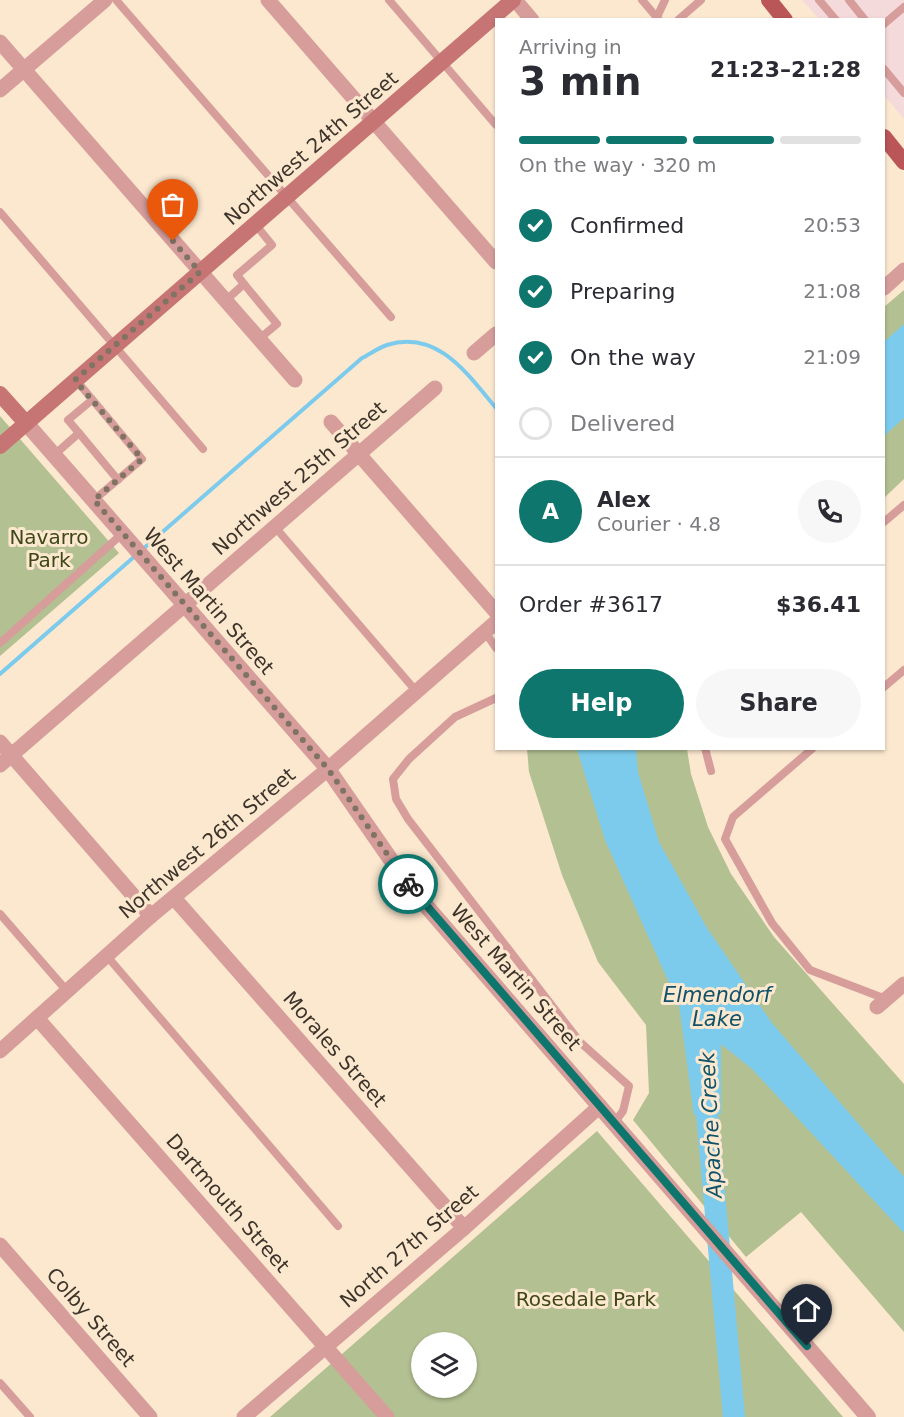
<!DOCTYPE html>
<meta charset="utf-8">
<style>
:root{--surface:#fff;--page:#f7f7f7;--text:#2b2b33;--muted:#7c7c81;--line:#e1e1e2;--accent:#0f766e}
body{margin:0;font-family:"DejaVu Sans",sans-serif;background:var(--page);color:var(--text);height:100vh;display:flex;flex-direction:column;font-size:22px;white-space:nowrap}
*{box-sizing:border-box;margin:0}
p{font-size:20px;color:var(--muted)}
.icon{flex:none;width:33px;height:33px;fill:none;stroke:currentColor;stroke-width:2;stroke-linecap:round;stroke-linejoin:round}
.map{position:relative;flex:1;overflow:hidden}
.panel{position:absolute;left:495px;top:18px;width:390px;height:732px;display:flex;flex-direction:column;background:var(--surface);border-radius:0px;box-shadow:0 2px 4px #0004}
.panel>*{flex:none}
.buttons{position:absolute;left:411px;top:1332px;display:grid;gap:12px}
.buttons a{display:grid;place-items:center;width:66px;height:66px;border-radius:50%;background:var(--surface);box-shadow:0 2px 4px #0004;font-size:30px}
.pin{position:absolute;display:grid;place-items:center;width:51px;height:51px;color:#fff;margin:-62px -26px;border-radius:50% 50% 50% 0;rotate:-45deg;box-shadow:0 0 6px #0007}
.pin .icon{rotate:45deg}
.courier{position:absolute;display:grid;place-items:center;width:60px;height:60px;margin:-30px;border:4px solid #0f766e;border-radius:50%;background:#fff;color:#222;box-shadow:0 2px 8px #0007}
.overview em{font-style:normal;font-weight:600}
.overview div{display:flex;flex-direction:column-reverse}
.overview{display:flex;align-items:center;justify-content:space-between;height:102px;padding:0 24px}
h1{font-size:39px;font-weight:600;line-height:45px}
.bar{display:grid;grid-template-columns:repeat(4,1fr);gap:9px 6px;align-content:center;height:72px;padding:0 24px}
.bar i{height:8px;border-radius:4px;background:var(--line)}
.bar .current{background:var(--accent)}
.bar p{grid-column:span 4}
.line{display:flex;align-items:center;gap:15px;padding:0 24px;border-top:2px solid var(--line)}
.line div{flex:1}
.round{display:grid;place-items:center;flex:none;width:63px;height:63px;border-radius:32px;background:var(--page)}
ol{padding:0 24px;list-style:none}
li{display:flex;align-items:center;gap:18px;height:66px}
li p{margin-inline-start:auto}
li .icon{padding:6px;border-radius:50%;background:var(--accent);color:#fff;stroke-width:4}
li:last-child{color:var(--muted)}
li i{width:33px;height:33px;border:3px solid var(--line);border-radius:50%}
.action{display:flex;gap:12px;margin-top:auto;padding:12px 24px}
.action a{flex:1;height:69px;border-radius:36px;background:var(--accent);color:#fff;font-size:24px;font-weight:600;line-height:69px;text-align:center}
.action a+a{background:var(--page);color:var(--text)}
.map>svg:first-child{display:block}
.commercial{fill:#f5dadc}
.green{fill:#b3c092;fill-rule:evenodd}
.water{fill:#7ccbed}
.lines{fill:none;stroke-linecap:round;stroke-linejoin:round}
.stream{stroke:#7ccbed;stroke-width:4}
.river{stroke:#7ccbed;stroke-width:22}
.service{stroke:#d69d9b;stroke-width:8}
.minor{stroke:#d69d9b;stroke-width:15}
.tertiary{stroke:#d69d9b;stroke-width:16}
.secondary{stroke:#c77574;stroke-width:16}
.primary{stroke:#ba5658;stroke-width:16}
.done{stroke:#7f7364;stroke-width:6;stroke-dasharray:0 10.8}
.route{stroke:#0f766e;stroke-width:8}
.labels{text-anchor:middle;stroke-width:6;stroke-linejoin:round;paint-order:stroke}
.street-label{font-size:20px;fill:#3c342a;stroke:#fce8cf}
.park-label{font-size:20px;fill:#3e4817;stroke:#fce8cf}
.water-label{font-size:21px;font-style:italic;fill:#105269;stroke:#fce8cf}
</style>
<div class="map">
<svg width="904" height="1417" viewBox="0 0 904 1417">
<rect width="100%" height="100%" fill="#fce8cf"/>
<polygon class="commercial" points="802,0 904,0 904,119 884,95 884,20 819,19"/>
<g class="green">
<polygon points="904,290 904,479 884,498 884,307"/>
<polygon points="0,416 119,553 0,656"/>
<polygon points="527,749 687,749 691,774 708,827 731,874 774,937 904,1084 904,1332 801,1212 746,1257 633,1120 649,1093 646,1025 598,962 562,875 529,772"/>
<path d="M597,1131L843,1417H270ZM422,1342H466V1388H422Z"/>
</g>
<g class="water">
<polygon points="904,324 904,418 884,436 884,342"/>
<polygon points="577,749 636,749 638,772 659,842 707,928 772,1023 904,1177 904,1233 752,1069 721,1044 721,1114 694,1115 679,1005 605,840"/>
</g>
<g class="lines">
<g class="stream">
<path d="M143,549L362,358C370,354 378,348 387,345C438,329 468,375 496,408"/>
<polyline points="0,674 135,556"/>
</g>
<polyline class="river" points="707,1083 707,1114 734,1417"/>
<g class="service">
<polyline points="116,0 391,317"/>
<polyline points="389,0 496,125"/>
<polyline points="642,0 659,20"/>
<polyline points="819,0 836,20"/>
<polyline points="849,0 865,20"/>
<polyline points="657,17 665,0"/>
<polyline points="678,20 701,0"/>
<polyline points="884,24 904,7"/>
<polyline points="884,69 904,93"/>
<polyline points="0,212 203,449"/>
<polyline points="244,284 237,275 272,245 255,224"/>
<polyline points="225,301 244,284 277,324 259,339"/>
<polyline points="76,380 142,459 94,500"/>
<polyline points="79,433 118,480"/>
<polyline points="54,455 79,433 68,420 92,400"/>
<polyline points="884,522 904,505"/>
<polyline points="275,527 416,691"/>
<polyline points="485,632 496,648"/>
<polyline points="0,643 123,533"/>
<polyline points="884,687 904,670"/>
<polyline points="496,698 455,717 409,759 393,779 396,799 408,819 580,1042 629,1086 623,1111 614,1123"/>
<polyline points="705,748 711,771"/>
<polyline points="813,748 733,817 725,839 772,923 810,970 886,999"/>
<polyline points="0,914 67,991"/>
<polyline points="106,955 338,1226"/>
<polyline points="0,1383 30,1417"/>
</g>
<g class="minor">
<polyline points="268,0 496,262"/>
<polyline points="515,0 532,20"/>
<polyline points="0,42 295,380"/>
<polyline points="0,90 105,0"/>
<polyline points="884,288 904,270"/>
<polyline points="474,353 496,334"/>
<polyline points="331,422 496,612"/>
<polyline points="0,742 151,916"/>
<polyline points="0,765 435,388"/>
<polyline points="174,898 464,1228"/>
<polyline points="877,1007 904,984"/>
<polyline points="37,1018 387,1417"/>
<polyline points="0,1051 151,916 328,769 496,622"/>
<polyline points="0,1245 150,1417"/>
<polyline points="244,1417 464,1228 600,1106"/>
</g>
<polyline class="tertiary" points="26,423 328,769 409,886 868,1417"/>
<g class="secondary">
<polyline points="0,394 26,423"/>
<polyline points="0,446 513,0"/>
</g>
<g class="primary">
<polyline points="769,0 785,20"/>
<polyline points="884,137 904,162"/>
</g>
</g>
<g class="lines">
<polyline class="done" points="173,241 200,272 75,380 142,459 94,500 328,769 408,884"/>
<polyline class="route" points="408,884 807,1346"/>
</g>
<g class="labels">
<g class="street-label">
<text transform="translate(311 148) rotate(-41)" y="7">Northwest 24th Street</text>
<text transform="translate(299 478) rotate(-41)" y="7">Northwest 25th Street</text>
<text transform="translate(209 601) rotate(49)" y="7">West Martin Street</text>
<text transform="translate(207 843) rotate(-40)" y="7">Northwest 26th Street</text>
<text transform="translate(516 977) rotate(49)" y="7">West Martin Street</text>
<text transform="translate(335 1049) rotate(49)" y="7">Morales Street</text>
<text transform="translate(228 1203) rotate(49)" y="7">Dartmouth Street</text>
<text transform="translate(409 1246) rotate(-41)" y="7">North 27th Street</text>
<text transform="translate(91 1317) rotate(49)" y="7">Colby Street</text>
</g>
<g class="park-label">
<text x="49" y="544">Navarro<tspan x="49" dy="23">Park</tspan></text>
<text x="586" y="1306">Rosedale Park</text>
</g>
<g class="water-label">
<text x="717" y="1002">Elmendorf<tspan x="717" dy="24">Lake</tspan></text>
<text transform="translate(711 1125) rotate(-93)" y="7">Apache Creek</text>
</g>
</g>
</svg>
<div class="buttons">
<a><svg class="icon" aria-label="layers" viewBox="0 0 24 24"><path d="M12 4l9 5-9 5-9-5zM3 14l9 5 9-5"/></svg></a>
</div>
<div class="pin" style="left:173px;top:241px;background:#ea580c"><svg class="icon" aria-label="bag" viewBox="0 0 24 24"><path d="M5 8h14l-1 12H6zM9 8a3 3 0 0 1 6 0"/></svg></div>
<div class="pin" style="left:807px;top:1346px;background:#1f2937"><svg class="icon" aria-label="home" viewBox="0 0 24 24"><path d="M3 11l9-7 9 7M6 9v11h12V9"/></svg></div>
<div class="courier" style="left:408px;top:884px"><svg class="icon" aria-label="bike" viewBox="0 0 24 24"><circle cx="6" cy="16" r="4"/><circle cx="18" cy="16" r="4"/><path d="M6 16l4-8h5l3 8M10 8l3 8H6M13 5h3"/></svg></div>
<section class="panel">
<div class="overview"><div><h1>3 min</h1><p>Arriving in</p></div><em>21:23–21:28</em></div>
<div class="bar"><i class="current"></i><i class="current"></i><i class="current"></i><i></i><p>On the way · 320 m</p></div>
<ol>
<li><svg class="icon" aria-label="check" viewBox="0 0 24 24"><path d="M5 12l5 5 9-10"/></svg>Confirmed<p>20:53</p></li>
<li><svg class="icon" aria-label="check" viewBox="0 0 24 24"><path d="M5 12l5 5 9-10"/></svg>Preparing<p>21:08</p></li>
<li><svg class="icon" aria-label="check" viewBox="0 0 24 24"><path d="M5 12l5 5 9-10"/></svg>On the way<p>21:09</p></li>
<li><i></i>Delivered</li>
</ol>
<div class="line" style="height:108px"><b class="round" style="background:var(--accent);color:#fff">A</b><div><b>Alex</b><p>Courier · 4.8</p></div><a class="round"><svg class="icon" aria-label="phone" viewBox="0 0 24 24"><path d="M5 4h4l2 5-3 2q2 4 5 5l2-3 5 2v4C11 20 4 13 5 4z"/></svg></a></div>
<div class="line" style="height:78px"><div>Order #3617</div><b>$36.41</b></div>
<div class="action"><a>Help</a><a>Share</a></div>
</section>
</div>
